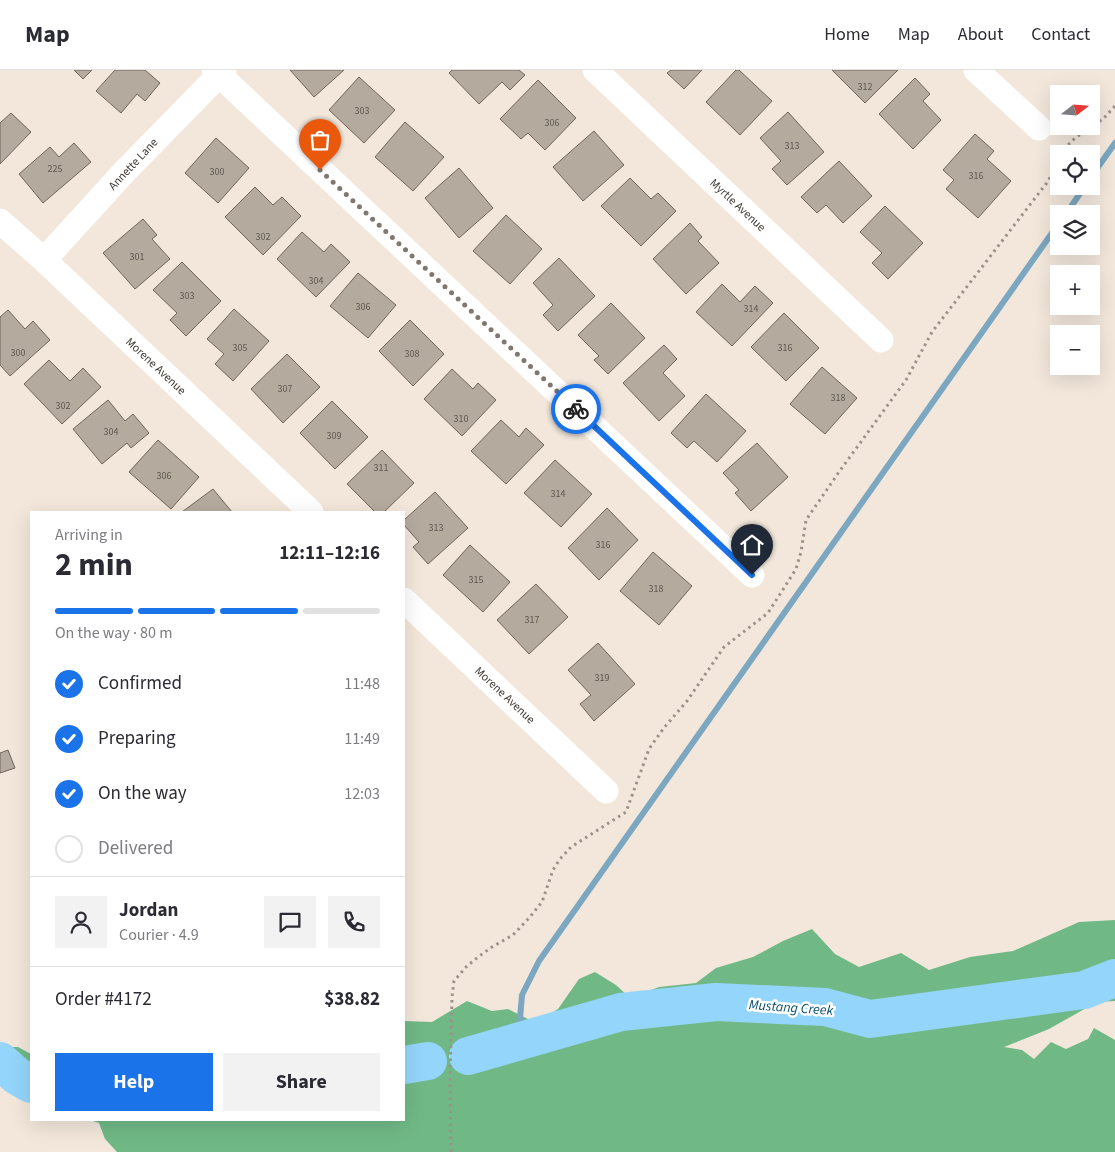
<!DOCTYPE html>
<meta charset="utf-8">
<style>
:root{--surface:#fff;--page:#f2f2f3;--text:#2b2b33;--muted:#7c7c81;--line:#e1e1e2;--accent:#1a73e8}
body{margin:0;font-family:"Source Sans 3",sans-serif;background:var(--page);color:var(--text);height:100vh;display:flex;flex-direction:column;font-size:19px;white-space:nowrap}
*{box-sizing:border-box;margin:0}
p{font-size:16px;color:var(--muted)}
.icon{flex:none;width:28px;height:28px;fill:none;stroke:currentColor;stroke-width:2;stroke-linecap:round;stroke-linejoin:round}
.map{position:relative;flex:1;overflow:hidden}
.panel{position:absolute;left:30px;top:441px;width:375px;height:610px;display:flex;flex-direction:column;background:var(--surface);border-radius:0px;box-shadow:0 5px 20px #0002}
.panel>*{flex:none}
.needle{width:32px;rotate:73deg}
.tools{position:absolute;left:1050px;top:15px;display:grid;gap:10px}
.tools a{display:grid;place-items:center;width:50px;height:50px;border-radius:0px;background:var(--surface);box-shadow:0 5px 20px #0002;font-size:25px}
.pin{position:absolute;display:grid;place-items:center;width:42px;height:42px;color:#fff;margin:-51px -21px;border-radius:50% 50% 50% 0;rotate:-45deg;box-shadow:0 0 5px #0007}
.pin .icon{rotate:45deg}
.courier{position:absolute;display:grid;place-items:center;width:50px;height:50px;margin:-25px;border:4px solid #1a73e8;border-radius:50%;background:#fff;color:#222;box-shadow:0 1px 6px #0007}
.headline em{font-style:normal;font-weight:700}
.headline div{display:flex;flex-direction:column-reverse}
.headline{display:flex;align-items:center;justify-content:space-between;height:85px;padding:0 25px}
h1{font-size:32px;font-weight:700;line-height:38px}
.bar{display:grid;grid-template-columns:repeat(4,1fr);gap:8px 5px;align-content:center;height:60px;padding:0 25px}
.bar i{height:6px;border-radius:4px;background:var(--line)}
.bar .selected{background:var(--accent)}
.bar p{grid-column:span 4}
.line{display:flex;align-items:center;gap:12px;padding:0 25px;border-top:1px solid var(--line)}
.line div{flex:1}
.round{display:grid;place-items:center;flex:none;width:52px;height:52px;border-radius:0px;background:var(--page)}
ol{padding:0 25px;list-style:none}
li{display:flex;align-items:center;gap:15px;height:55px}
li p{margin-inline-start:auto}
li .icon{padding:5px;border-radius:50%;background:var(--accent);color:#fff;stroke-width:4}
li:last-child{color:var(--muted)}
li i{width:28px;height:28px;border:2px solid var(--line);border-radius:50%}
.action{display:flex;gap:10px;margin-top:auto;padding:10px 25px}
.action a{flex:1;height:58px;border-radius:0px;background:var(--accent);color:#fff;font-size:20px;font-weight:700;line-height:58px;text-align:center}
.action a+a{background:var(--page);color:var(--text)}
header{display:flex;align-items:center;gap:30px;box-sizing:border-box;height:70px;padding:0 25px;background:var(--surface);border-bottom:1px solid var(--line)}
header strong{font-size:24px}
nav{display:flex;gap:28px;margin-inline-start:auto;font-size:18px}
.map>svg:first-child{display:block}
.forest{fill:#70b986}
.lines{fill:none;stroke-linecap:round;stroke-linejoin:round}
.stream{stroke:#7ba7c0;stroke-width:6}
.river{stroke:#94d5fb;stroke-width:38}
.building{fill:#b5aa9e;stroke:#6f655a}
.path{stroke:#9b928a;stroke-width:3;stroke-dasharray:2.5 4;stroke-linecap:butt}
.minor{stroke:#fff;stroke-width:25}
.done{stroke:#7f7870;stroke-width:5;stroke-dasharray:0 9}
.route{stroke:#1a73e8;stroke-width:6}
.labels{text-anchor:middle;stroke-width:5;stroke-linejoin:round;paint-order:stroke}
.number-label{font-size:10px;fill:#5e5851}
.street-label{font-size:12px;fill:#413c37;stroke:#fff}
.water-label{font-size:14px;font-style:italic;fill:#0b506f;stroke:#fff}
</style>
<header>
<strong>Map</strong>
<nav><a>Home</a><a>Map</a><a>About</a><a>Contact</a></nav>
</header>
<div class="map">
<svg width="1115" height="1082" viewBox="0 0 1115 1082">
<rect width="100%" height="100%" fill="#f3e7db"/>
<g class="forest">
<polygon points="1115,850 1115,931 1097,932 1049,959 1004,977 1022,980 1034,989 1051,972 1066,979 1088,969 1094,958 1115,970 1115,1082 117,1082 105,1069 99,1053 90,1050 404,1050 404,951 432,952 467,931 492,941 508,939 536,953 558,939 579,909 595,902 616,915 630,928 659,917 696,913 716,898 753,887 783,871 812,859 835,884 859,897 901,883 929,900 970,887 1013,881 1079,852"/>
<polygon points="1,977 18,977 31,984 31,1020 12,1010 0,999"/>
</g>
<g class="lines">
<g class="stream">
<polyline points="1091,107 1115,73"/>
<polyline points="1066,144 1085,116"/>
<polyline points="518,972 522,925 539,891 1059,153"/>
</g>
<g class="river">
<polyline points="468,986 621,942 716,932 825,937 870,949 1084,920 1115,908"/>
<polyline points="0,991 17,1006 31,1014"/>
<polyline points="404,995 428,991"/>
</g>
</g>
<g class="building">
<polygon points="74,0 92,0 83,9"/>
<polygon points="115,0 145,0 160,13 145,31 137,24 121,43 96,21"/>
<polygon points="290,0 344,0 314,27"/>
<polygon points="452,0 519,0 525,5 510,20 502,12 479,34 449,3"/>
<polygon points="671,0 702,0 684,19 667,3"/>
<polygon points="736,0 739,0 772,31 740,65 706,32"/>
<polygon points="832,0 898,0 865,33"/>
<polygon points="359,7 395,40 364,73 329,40"/>
<polygon points="915,8 930,24 923,31 941,50 913,79 879,44"/>
<polygon points="538,10 576,48 545,80 528,63 521,69 500,49"/>
<polygon points="788,42 824,82 787,115 772,99 781,91 760,68"/>
<polygon points="11,43 31,62 0,94 0,53"/>
<polygon points="405,52 444,87 413,121 375,87"/>
<polygon points="594,61 624,95 583,131 553,97"/>
<polygon points="975,64 994,81 987,89 1011,111 978,148 946,119 954,110 943,100"/>
<polygon points="216,68 249,98 218,133 185,103"/>
<polygon points="74,73 91,92 43,133 19,104 50,77 59,87"/>
<polygon points="839,91 872,126 843,153 826,135 817,143 801,127"/>
<polygon points="459,98 493,138 459,168 425,128"/>
<polygon points="630,108 651,129 658,123 676,141 641,176 601,136"/>
<polygon points="255,117 273,135 282,127 301,146 263,185 225,147"/>
<polygon points="885,136 923,173 888,209 872,193 882,183 860,162"/>
<polygon points="506,145 542,179 510,214 473,181"/>
<polygon points="143,149 157,165 152,169 170,189 135,219 103,183"/>
<polygon points="690,153 702,167 698,171 719,193 686,224 653,189"/>
<polygon points="302,162 324,182 331,174 350,192 316,227 277,189"/>
<polygon points="559,188 595,226 558,261 543,245 553,235 533,213"/>
<polygon points="182,192 221,231 186,266 170,250 177,243 153,220"/>
<polygon points="358,203 396,235 368,268 330,236"/>
<polygon points="722,214 740,232 755,216 773,233 732,276 696,242"/>
<polygon points="611,233 645,268 608,304 594,290 599,286 578,265"/>
<polygon points="234,239 269,271 233,311 215,294 224,284 207,269"/>
<polygon points="8,240 25,259 33,251 50,270 10,306 0,295 0,247"/>
<polygon points="784,243 819,278 786,311 751,277"/>
<polygon points="410,250 444,284 413,316 379,281"/>
<polygon points="664,275 677,289 663,303 685,326 659,351 623,313"/>
<polygon points="287,284 320,317 283,353 251,319"/>
<polygon points="49,290 70,311 83,298 101,317 62,354 24,314"/>
<polygon points="822,297 857,328 825,364 790,334"/>
<polygon points="452,299 473,319 478,313 496,330 462,366 424,329"/>
<polygon points="706,324 746,361 717,392 694,371 687,378 671,363"/>
<polygon points="108,330 125,351 133,344 149,363 131,378 127,373 102,394 73,359"/>
<polygon points="332,331 368,367 335,399 300,363"/>
<polygon points="501,350 519,367 526,358 544,375 506,414 471,381"/>
<polygon points="158,370 199,407 171,439 129,402"/>
<polygon points="757,373 788,407 751,441 735,423 739,420 723,403"/>
<polygon points="382,380 414,413 384,442 375,442 347,414"/>
<polygon points="555,390 592,424 561,457 524,423"/>
<polygon points="213,419 232,442 182,442"/>
<polygon points="435,422 468,458 428,494 413,477 419,472 404,455 404,450"/>
<polygon points="607,438 638,470 599,510 568,478"/>
<polygon points="470,475 510,512 483,542 443,505"/>
<polygon points="653,482 692,516 659,555 620,521"/>
<polygon points="536,514 568,547 529,584 497,550"/>
<polygon points="598,573 635,614 594,651 580,634 591,625 568,600"/>
<polygon points="8,680 15,698 0,703 0,683"/>
</g>
<g class="lines">
<g class="path">
<polyline points="1059,84 1075,68 1103,49 1115,36"/>
<polyline points="451,1082 450,1006 452,927 454,911 466,897 478,887 492,877 513,865 529,848 542,832 553,800 560,789 571,777 626,742 649,679 663,659 687,631 724,577 768,543 796,499 801,482 806,450 839,402 906,310 932,262 1049,110 1059,84"/>
</g>
<g class="minor">
<polyline points="214,0 752,505"/>
<polyline points="595,0 881,270"/>
<polyline points="976,0 1039,58"/>
<polyline points="0,151 44,190 311,442"/>
<polyline points="44,190 126,100 224,0"/>
<polyline points="404,530 606,721"/>
</g>
</g>
<g class="lines">
<polyline class="done" points="320,100 576,339"/>
<polyline class="route" points="576,339 752,505"/>
</g>
<g class="labels">
<g class="number-label">
<text x="865" y="20">312</text>
<text x="362" y="44">303</text>
<text x="552" y="56">306</text>
<text x="792" y="79">313</text>
<text x="55" y="102">225</text>
<text x="217" y="105">300</text>
<text x="976" y="109">316</text>
<text x="263" y="170">302</text>
<text x="137" y="190">301</text>
<text x="316" y="214">304</text>
<text x="187" y="229">303</text>
<text x="363" y="240">306</text>
<text x="751" y="242">314</text>
<text x="240" y="281">305</text>
<text x="785" y="281">316</text>
<text x="18" y="286">300</text>
<text x="412" y="287">308</text>
<text x="285" y="322">307</text>
<text x="838" y="331">318</text>
<text x="63" y="339">302</text>
<text x="461" y="352">310</text>
<text x="111" y="365">304</text>
<text x="334" y="369">309</text>
<text x="381" y="401">311</text>
<text x="164" y="409">306</text>
<text x="558" y="427">314</text>
<text x="436" y="461">313</text>
<text x="603" y="478">316</text>
<text x="476" y="513">315</text>
<text x="656" y="522">318</text>
<text x="532" y="553">317</text>
<text x="602" y="611">319</text>
</g>
<g class="street-label">
<text transform="translate(133 94) rotate(-47)" y="4">Annette Lane</text>
<text transform="translate(738 135) rotate(43)" y="4">Myrtle Avenue</text>
<text transform="translate(156 296) rotate(43)" y="4">Morene Avenue</text>
<text transform="translate(505 625) rotate(43)" y="4">Morene Avenue</text>
</g>
<g class="water-label">
<text transform="translate(791 937) rotate(4)" y="5">Mustang Creek</text>
</g>
</g>
</svg>
<div class="tools">
<a><svg class="needle" viewBox="-14 -14 28 28"><path d="M0-13l5 13h-10z" fill="#e53935"/><path d="M0 13l5-13h-10z" fill="#7c7c81"/></svg></a>
<a><svg class="icon" aria-label="locate" viewBox="0 0 24 24"><circle cx="12" cy="12" r="6"/><path d="M12 2v4M12 18v4M2 12h4M18 12h4"/></svg></a>
<a><svg class="icon" aria-label="layers" viewBox="0 0 24 24"><path d="M12 4l9 5-9 5-9-5zM3 14l9 5 9-5"/></svg></a>
<a>+</a>
<a>−</a>
</div>
<div class="pin" style="left:320px;top:100px;background:#ea580c"><svg class="icon" aria-label="bag" viewBox="0 0 24 24"><path d="M5 8h14l-1 12H6zM9 8a3 3 0 0 1 6 0"/></svg></div>
<div class="pin" style="left:752px;top:505px;background:#1f2937"><svg class="icon" aria-label="home" viewBox="0 0 24 24"><path d="M3 11l9-7 9 7M6 9v11h12V9"/></svg></div>
<div class="courier" style="left:576px;top:339px"><svg class="icon" aria-label="bike" viewBox="0 0 24 24"><circle cx="6" cy="16" r="4"/><circle cx="18" cy="16" r="4"/><path d="M6 16l4-8h5l3 8M10 8l3 8H6M13 5h3"/></svg></div>
<section class="panel">
<div class="headline"><div><h1>2 min</h1><p>Arriving in</p></div><em>12:11–12:16</em></div>
<div class="bar"><i class="selected"></i><i class="selected"></i><i class="selected"></i><i></i><p>On the way · 80 m</p></div>
<ol>
<li><svg class="icon" aria-label="check" viewBox="0 0 24 24"><path d="M5 12l5 5 9-10"/></svg>Confirmed<p>11:48</p></li>
<li><svg class="icon" aria-label="check" viewBox="0 0 24 24"><path d="M5 12l5 5 9-10"/></svg>Preparing<p>11:49</p></li>
<li><svg class="icon" aria-label="check" viewBox="0 0 24 24"><path d="M5 12l5 5 9-10"/></svg>On the way<p>12:03</p></li>
<li><i></i>Delivered</li>
</ol>
<div class="line" style="height:90px"><a class="round"><svg class="icon" aria-label="person" viewBox="0 0 24 24"><circle cx="12" cy="8" r="4"/><path d="M4 21q1-7 8-7t8 7"/></svg></a><div><b>Jordan</b><p>Courier · 4.9</p></div><a class="round"><svg class="icon" aria-label="chat" viewBox="0 0 24 24"><path d="M4 5h16v11H9l-5 4z"/></svg></a><a class="round"><svg class="icon" aria-label="phone" viewBox="0 0 24 24"><path d="M5 4h4l2 5-3 2q2 4 5 5l2-3 5 2v4C11 20 4 13 5 4z"/></svg></a></div>
<div class="line" style="height:65px"><div>Order #4172</div><b>$38.82</b></div>
<div class="action"><a>Help</a><a>Share</a></div>
</section>
</div>
